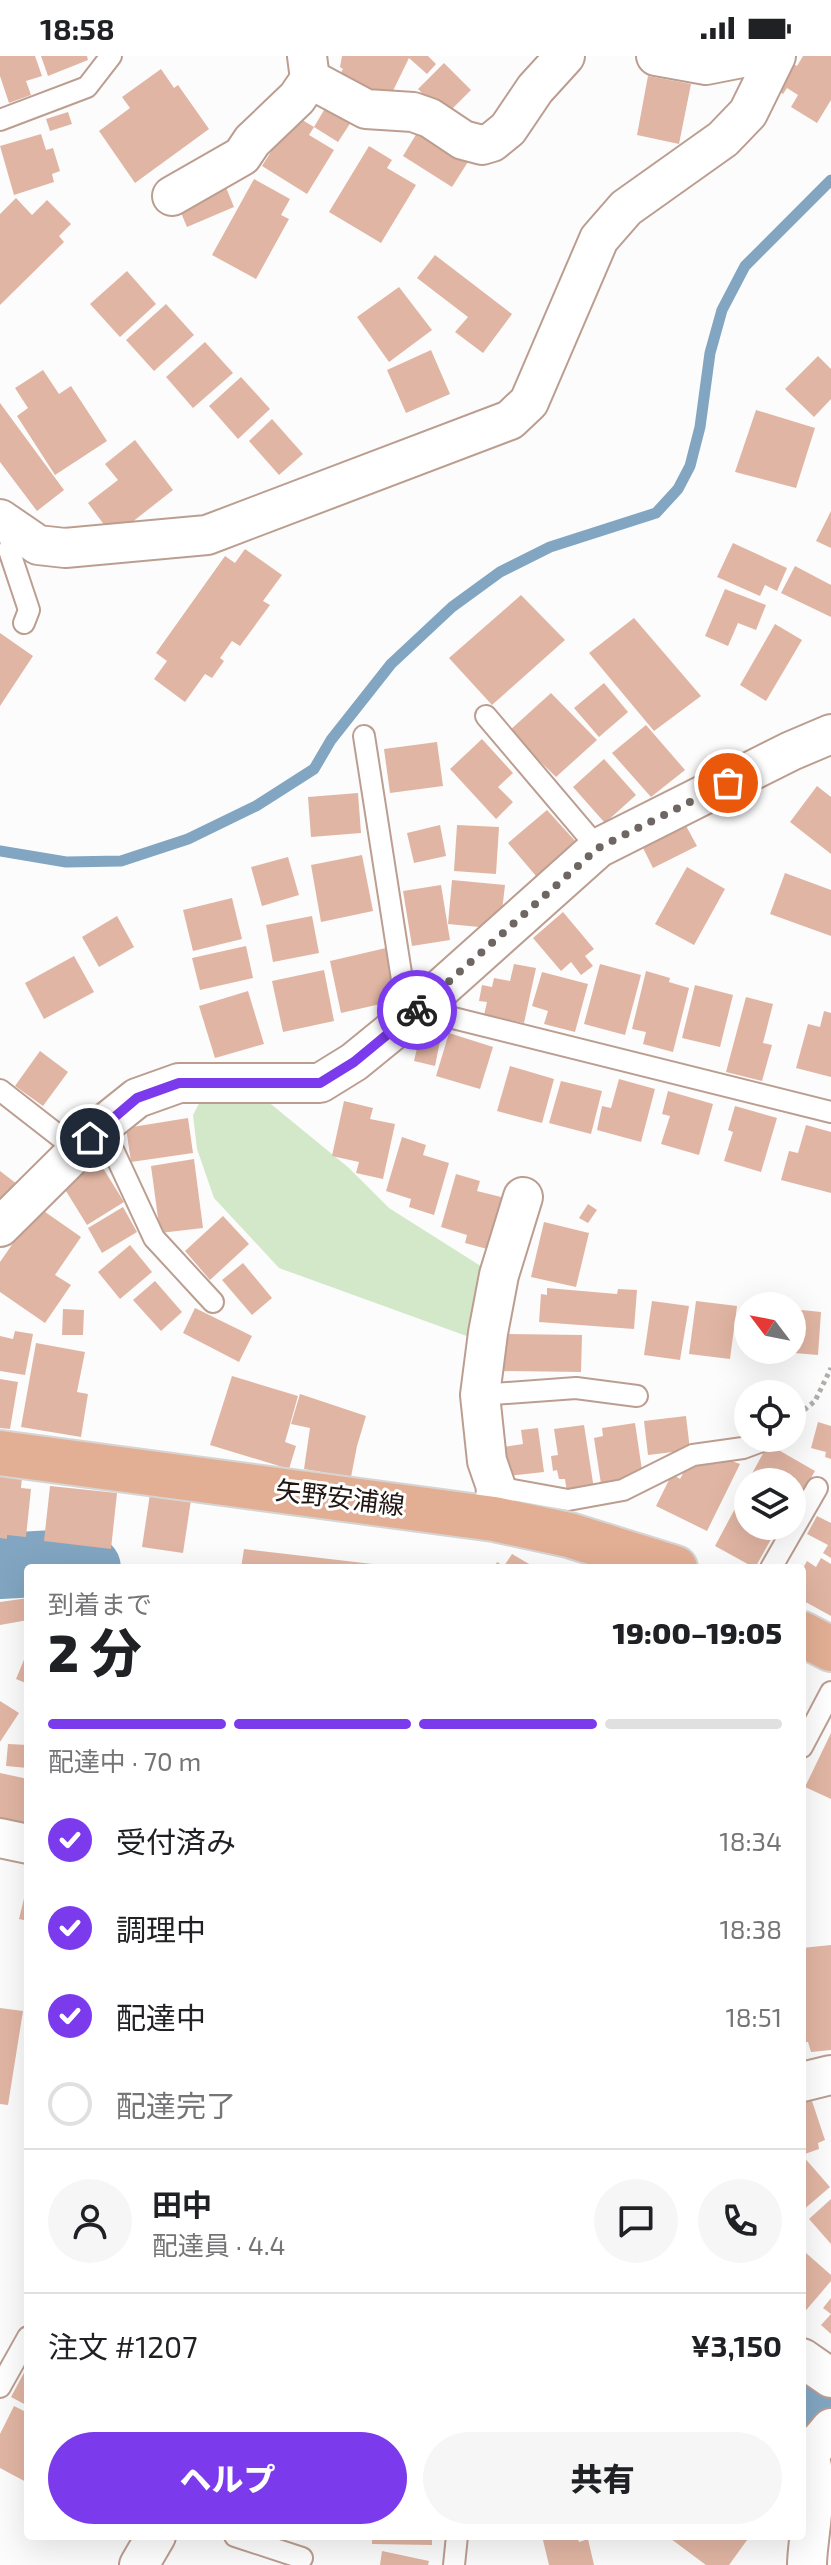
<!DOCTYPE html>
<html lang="ja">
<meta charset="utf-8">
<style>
:root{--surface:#fff;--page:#f6f6f6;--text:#202124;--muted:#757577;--line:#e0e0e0;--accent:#7c3aed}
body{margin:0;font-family:"Exo 2","Noto Sans JP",sans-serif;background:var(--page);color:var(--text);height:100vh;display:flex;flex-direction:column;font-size:30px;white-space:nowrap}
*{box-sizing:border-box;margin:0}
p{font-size:26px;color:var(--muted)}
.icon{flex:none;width:44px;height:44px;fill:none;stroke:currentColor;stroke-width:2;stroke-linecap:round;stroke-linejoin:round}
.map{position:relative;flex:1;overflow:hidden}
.details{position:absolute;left:24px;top:1508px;width:782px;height:976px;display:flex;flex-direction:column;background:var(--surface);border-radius:8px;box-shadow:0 8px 32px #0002}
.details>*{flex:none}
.needle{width:52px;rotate:302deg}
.controls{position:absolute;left:734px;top:1236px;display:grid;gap:16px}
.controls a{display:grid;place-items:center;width:72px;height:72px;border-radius:50%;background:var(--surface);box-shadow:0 8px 32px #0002;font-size:40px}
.pin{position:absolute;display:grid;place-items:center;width:68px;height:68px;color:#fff;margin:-34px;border:4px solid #fff;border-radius:50%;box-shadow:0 2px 8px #0007}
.courier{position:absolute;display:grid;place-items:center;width:80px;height:80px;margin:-40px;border:6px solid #7c3aed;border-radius:50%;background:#fff;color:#222;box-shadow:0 2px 10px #0007}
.overview em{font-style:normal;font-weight:800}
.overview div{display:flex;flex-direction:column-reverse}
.overview{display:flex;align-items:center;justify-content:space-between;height:136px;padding:0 24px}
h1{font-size:52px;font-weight:800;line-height:60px}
.bar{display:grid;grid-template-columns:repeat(4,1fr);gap:12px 8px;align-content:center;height:96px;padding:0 24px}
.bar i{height:10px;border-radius:6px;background:var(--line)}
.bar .on{background:var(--accent)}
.bar p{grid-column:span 4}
.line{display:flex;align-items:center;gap:20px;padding:0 24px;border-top:2px solid var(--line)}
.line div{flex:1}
.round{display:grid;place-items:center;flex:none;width:84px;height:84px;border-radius:42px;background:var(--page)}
ol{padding:0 24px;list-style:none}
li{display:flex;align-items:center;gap:24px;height:88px}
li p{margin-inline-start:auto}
li .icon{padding:8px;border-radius:50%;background:var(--accent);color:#fff;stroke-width:4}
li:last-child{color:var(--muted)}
li i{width:44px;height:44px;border:4px solid var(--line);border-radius:50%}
.action{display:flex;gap:16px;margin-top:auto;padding:16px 24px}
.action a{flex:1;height:92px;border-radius:48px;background:var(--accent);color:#fff;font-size:32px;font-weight:800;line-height:92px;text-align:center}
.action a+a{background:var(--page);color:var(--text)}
.status{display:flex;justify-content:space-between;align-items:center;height:56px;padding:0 40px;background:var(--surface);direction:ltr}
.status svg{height:22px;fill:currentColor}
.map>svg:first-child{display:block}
.green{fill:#d3e8c9}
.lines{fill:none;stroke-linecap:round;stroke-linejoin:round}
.stream{stroke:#82a6c2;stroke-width:11}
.river{stroke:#82a6c2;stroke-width:66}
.building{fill:#e1b5a3}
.lane-casing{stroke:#bc9e91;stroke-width:24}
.street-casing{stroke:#bc9e91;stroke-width:42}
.primary-casing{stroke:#d7d5d4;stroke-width:48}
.path{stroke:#b1adab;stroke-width:5;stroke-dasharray:4 4;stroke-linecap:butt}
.lane{stroke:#fff;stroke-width:20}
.street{stroke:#fff;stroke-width:38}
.primary{stroke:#e2af94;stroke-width:44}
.done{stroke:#6e6663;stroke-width:8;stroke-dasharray:0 14.4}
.route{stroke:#7c3aed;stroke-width:10}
.labels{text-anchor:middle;stroke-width:6;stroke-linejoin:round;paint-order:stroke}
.street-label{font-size:26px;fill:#211611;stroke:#fff}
</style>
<div class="status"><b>18:58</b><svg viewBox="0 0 49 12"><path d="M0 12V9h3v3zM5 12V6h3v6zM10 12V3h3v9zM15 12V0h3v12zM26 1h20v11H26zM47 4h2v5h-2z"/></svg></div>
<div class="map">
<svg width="831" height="2509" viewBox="0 0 831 2509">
<rect width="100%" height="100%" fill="#fcfcfc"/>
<polygon class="green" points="203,1040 266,1044 349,1112 389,1152 487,1214 472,1282 279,1212 214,1142 197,1093 193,1059"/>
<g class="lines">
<polyline class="stream" points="0,795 66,806 121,805 188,783 256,750 314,713 331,684 391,608 452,551 500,516 550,491 656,457 678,433 690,410 700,371 710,297 722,254 745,210 831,124"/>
<g class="river">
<polyline points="0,1510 72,1506 88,1512"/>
<polyline points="802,2330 831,2353"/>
</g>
</g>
<g class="building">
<polygon points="0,0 35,0 42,20 26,25 31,39 9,47 0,20"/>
<polygon points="41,0 87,0 88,4 48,20"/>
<polygon points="342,0 428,0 436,8 427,18 409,2 388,45 339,20 343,13 340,11"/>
<polygon points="803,0 831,0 831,44 817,67 791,51 798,39 787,32 783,38 773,32 789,5 797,10"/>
<polygon points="444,7 471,34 445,60 418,33"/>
<polygon points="161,13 174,32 178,29 209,73 135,127 99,75 130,52 122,41"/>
<polygon points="648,20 691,28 679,88 637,79"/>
<polygon points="330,44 355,60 338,86 314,71"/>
<polygon points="68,56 72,68 50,75 46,63"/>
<polygon points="294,59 314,71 309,79 334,94 307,138 262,110"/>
<polygon points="423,67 473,98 452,131 403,100"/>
<polygon points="41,78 46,94 53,92 60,115 52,118 54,126 14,139 0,90"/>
<polygon points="369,90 392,104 387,112 416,129 381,187 329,156"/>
<polygon points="254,123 290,143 281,159 289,163 256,223 212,199"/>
<polygon points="223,124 234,151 187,171 176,145"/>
<polygon points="16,142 32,159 47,144 71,168 59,180 64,186 0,249 0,158"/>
<polygon points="435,199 512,258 483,297 455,276 468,261 417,222"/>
<polygon points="127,215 156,248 120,281 90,248"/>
<polygon points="399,231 432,274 389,306 357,261"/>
<polygon points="166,248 194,279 154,315 126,284"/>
<polygon points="205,286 233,317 193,352 166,321"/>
<polygon points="431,294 450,338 406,357 387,314"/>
<polygon points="818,300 831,313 831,343 814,361 785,333"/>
<polygon points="43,314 59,338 71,330 107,385 55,419 17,360 28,352 15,332"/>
<polygon points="241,321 270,353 238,383 209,350"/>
<polygon points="0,347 64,434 37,455 0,406"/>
<polygon points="756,354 815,372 796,432 735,416"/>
<polygon points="272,363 303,398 279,419 249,385"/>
<polygon points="135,384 173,434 122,474 117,468 108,474 88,447 118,424 105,408"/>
<polygon points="831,455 831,492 816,485"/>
<polygon points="733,487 787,512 777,535 765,529 760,540 717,521"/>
<polygon points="245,493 282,519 263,545 270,549 240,590 232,585 220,602 224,605 212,622 205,618 185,646 154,623 167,605 156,597 225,500 235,507"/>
<polygon points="795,510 831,529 831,561 781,537"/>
<polygon points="725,533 766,549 756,574 738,567 728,590 705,580"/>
<polygon points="521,539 565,584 492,649 449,602"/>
<polygon points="634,562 701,640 654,675 589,597"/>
<polygon points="775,568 802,584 766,645 740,629"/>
<polygon points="0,577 33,600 0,650"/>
<polygon points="604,627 628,656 599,681 574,652"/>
<polygon points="551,637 597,684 556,721 509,675"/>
<polygon points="646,669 685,714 651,741 612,697"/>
<polygon points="482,683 513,717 498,731 513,746 496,763 450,713"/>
<polygon points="437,686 443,730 390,737 384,693"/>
<polygon points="604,703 636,739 605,767 573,731"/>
<polygon points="817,730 831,741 831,798 790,766"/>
<polygon points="358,737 361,777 311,781 308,741"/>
<polygon points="547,754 576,786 536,820 508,787"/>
<polygon points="684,766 697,790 653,812 641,788"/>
<polygon points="440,769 446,800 414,807 407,777"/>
<polygon points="457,769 499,771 496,818 454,815"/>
<polygon points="362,799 373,855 321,866 311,809"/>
<polygon points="288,801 299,839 262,850 251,811"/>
<polygon points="687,811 725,833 694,889 655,868"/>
<polygon points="785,817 831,834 831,880 770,858"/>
<polygon points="452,824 505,829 500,873 448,868"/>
<polygon points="441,829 450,884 412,890 403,835"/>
<polygon points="232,842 242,883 193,895 183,854"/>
<polygon points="563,856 594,893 585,900 593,910 581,919 571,906 561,915 533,882"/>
<polygon points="117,860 134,891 99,911 82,881"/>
<polygon points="312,860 319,897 273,906 266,869"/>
<polygon points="246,890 253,922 200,934 192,902"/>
<polygon points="386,892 398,944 341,957 330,905"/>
<polygon points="74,900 94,936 44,963 25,927"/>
<polygon points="514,908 536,912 524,967 484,959 487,946 479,945 482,929 492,931 494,922 510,925"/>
<polygon points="600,908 641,919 625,979 584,968"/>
<polygon points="324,914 334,965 283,976 272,925"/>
<polygon points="646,915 670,922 669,926 689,932 673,996 643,988 646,976 632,973"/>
<polygon points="542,916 588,928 575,976 544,968 548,955 532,950"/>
<polygon points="695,929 733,939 720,991 682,982"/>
<polygon points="248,935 264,988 215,1002 199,950"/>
<polygon points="746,941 773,948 763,987 772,989 762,1025 726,1016"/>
<polygon points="824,955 831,957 831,1021 796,1012 808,968 820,971"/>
<polygon points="421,975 441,980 435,1010 414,1005"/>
<polygon points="449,977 493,991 480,1033 436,1020"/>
<polygon points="40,995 68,1016 43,1050 15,1030"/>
<polygon points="510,1010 554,1023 542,1067 497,1055"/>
<polygon points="619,1023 655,1033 641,1086 597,1074 602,1050 611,1052"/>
<polygon points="561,1025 602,1035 591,1078 549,1067"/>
<polygon points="668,1035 713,1048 699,1099 661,1088 670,1060 662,1058"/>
<polygon points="344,1045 373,1052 370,1063 395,1068 383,1123 356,1117 359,1106 332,1100"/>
<polygon points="735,1050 777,1062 761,1116 724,1105 733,1076 728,1074"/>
<polygon points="188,1062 193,1097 131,1106 126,1072"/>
<polygon points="806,1069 831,1076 831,1137 781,1124 789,1095 798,1097"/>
<polygon points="402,1081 426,1089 423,1099 449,1107 434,1159 409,1151 411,1143 386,1135"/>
<polygon points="194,1103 203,1172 160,1177 151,1110"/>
<polygon points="98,1104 124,1146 87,1169 61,1127"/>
<polygon points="0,1115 17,1128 0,1150"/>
<polygon points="456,1118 480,1125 477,1135 505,1142 491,1194 465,1187 467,1179 441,1171"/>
<polygon points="588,1148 597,1154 588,1167 579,1162"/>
<polygon points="38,1151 81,1181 55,1219 71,1229 45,1267 0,1236 0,1206"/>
<polygon points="123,1151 137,1176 102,1197 88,1172"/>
<polygon points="223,1160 249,1188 210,1224 185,1195"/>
<polygon points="544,1166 589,1177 576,1231 531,1221"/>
<polygon points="130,1189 152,1216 120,1243 98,1216"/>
<polygon points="243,1207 272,1242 252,1259 222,1224"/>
<polygon points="155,1225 182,1256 161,1275 133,1244"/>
<polygon points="547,1232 617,1238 618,1233 637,1234 634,1273 539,1266 541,1238 547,1239"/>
<polygon points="652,1245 689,1250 680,1304 644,1299"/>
<polygon points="696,1245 737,1250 730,1303 689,1298"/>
<polygon points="195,1252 252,1280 239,1306 183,1277"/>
<polygon points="63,1253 84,1254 83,1279 62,1279"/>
<polygon points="792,1253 821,1256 818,1299 782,1296 782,1294 792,1294"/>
<polygon points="15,1275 33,1278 25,1319 0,1315 0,1280 13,1283"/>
<polygon points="500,1278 582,1279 581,1316 499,1315"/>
<polygon points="36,1287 85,1296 77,1336 88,1338 81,1381 21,1371"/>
<polygon points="232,1320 298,1340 285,1386 296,1390 289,1413 210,1389"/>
<polygon points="0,1323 18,1326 10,1373 0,1372"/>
<polygon points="300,1338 366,1360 357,1390 351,1421 304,1413 310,1372 291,1368"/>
<polygon points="686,1360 690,1394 648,1399 644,1365"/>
<polygon points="818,1366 831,1370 831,1403 825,1401 826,1396 811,1392"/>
<polygon points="635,1367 643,1421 601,1428 594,1382 603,1380 602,1372"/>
<polygon points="584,1369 594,1433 567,1437 565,1423 559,1423 557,1414 553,1415 551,1400 558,1399 554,1373"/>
<polygon points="538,1372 544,1416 508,1420 504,1391 523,1388 521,1374"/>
<polygon points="768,1388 815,1415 792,1455 792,1426 748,1426 748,1442 741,1438"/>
<polygon points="718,1400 740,1408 707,1475 656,1450 672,1418 680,1423 690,1404"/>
<polygon points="0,1420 22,1422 21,1432 31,1433 26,1481 7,1479 7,1483 0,1482"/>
<polygon points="50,1430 117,1437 111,1493 44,1485"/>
<polygon points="150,1438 191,1444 183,1497 142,1491"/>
<polygon points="738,1447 748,1452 748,1470 768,1470 767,1472 775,1476 755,1512 715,1490"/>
<polygon points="817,1460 831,1467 831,1502 823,1497 828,1489 807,1478"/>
<polygon points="244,1493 381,1509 380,1512 241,1512"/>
<polygon points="512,1498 536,1512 494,1512 497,1506 504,1510"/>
<polygon points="821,1502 831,1508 831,1560 802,1544 802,1514 807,1505 816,1511"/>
<polygon points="28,1542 28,1564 0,1569 0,1546"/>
<polygon points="28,1594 28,1628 16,1623"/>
<polygon points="0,1645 19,1657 0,1686"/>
<polygon points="831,1677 831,1743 805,1731"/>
<polygon points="8,1688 28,1689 28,1712 6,1710"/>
<polygon points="0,1717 28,1723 26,1775 0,1769"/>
<polygon points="27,1830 28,1831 28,1865 19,1863"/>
<polygon points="831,1889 831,1994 811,1996 808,1986 802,1986 802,1960 804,1960 802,1892"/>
<polygon points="0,1952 23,1955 8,2049 0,2048"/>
<polygon points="809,2036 825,2084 818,2087 819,2093 802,2099 802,2038"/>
<polygon points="802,2099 830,2131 802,2155"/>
<polygon points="831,2143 831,2188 809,2163"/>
<polygon points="806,2197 831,2219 831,2225 802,2259 802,2201"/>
<polygon points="831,2242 831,2278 821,2269 831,2258 823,2252"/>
<polygon points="28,2309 28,2350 11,2341"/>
<polygon points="14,2350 28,2357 28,2427 0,2412 0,2378"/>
<polygon points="372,2480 432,2480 432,2489 372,2488"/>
<polygon points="542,2480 577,2480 579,2486 588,2483 594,2509 549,2509"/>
<polygon points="667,2480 750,2480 729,2509 706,2509"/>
<polygon points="382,2495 429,2505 428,2509 380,2509"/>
</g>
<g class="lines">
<defs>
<g id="lane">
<polyline points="0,64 87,31 111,0"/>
<polyline points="15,474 9,494 29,554 24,567"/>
<polyline points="486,660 598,792"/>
<polyline points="364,680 408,962"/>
<polyline points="417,953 831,1056"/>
<polyline points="0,1034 77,1094"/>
<polyline points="102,1070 154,1182 213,1246"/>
<polyline points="480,1339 576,1332 637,1340"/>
<polyline points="496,1431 568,1444 623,1434 693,1399 743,1392 770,1382"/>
<polyline points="771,1512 817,1432"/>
<polyline points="802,1691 831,1636"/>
<polyline points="0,2331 28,2281"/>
<polyline points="235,2480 302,2502"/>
<polyline points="454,2509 457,2480"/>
</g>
<g id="street">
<polyline points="307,0 310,23 366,53 413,56 430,62 463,84 482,89 492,86 508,73 535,33 565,0"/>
<polyline points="656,0 706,9 752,0"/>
<polyline points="172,140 242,100 252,85 297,42 310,23"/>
<polyline points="0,463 38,489 65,492 207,479 510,364 529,346 599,183 626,152 723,83 748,57 776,0"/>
<polyline points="0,1171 102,1070 137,1042 179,1027 320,1027 354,1006 408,962 598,792 791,695 831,678"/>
<polyline points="494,1463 496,1431 487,1405 480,1339 488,1277 499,1219 523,1141"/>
<polyline points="0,1782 28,1788"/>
<polyline points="802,2026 831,2019"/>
<polyline points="802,2302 831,2322"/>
<path d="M802,2390C825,2410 807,2479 807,2509"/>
<polyline points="810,2397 831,2372"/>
<polyline points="139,2509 156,2480"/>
</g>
<g id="primary">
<polyline points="0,1397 494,1463 569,1479 675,1512"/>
<polyline points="802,1578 831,1593"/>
</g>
</defs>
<use href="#lane" class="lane-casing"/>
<use href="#street" class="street-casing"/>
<use href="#primary" class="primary-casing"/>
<polyline class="path" points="792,1364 815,1345 831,1312"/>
<use href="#lane" class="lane"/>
<use href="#street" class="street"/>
<use href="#primary" class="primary"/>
</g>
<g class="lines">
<polyline class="done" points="417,954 598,792 728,727"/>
<polyline class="route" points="90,1082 137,1042 179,1027 320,1027 354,1006 417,954"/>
</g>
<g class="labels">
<g class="street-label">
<text transform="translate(340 1442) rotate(7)" y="9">矢野安浦線</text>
</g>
</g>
</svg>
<div class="controls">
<a><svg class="needle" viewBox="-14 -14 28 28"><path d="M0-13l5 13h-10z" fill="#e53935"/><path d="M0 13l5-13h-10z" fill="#757577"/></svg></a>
<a><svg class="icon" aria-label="locate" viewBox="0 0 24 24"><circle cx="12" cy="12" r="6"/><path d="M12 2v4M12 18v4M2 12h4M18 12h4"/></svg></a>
<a><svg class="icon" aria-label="layers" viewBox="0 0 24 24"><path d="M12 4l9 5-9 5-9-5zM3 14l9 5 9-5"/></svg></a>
</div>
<div class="pin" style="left:728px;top:727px;background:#ea580c"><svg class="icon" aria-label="bag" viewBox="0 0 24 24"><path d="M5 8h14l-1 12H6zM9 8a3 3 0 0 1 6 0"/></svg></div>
<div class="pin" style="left:90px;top:1082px;background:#1f2937"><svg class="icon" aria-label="home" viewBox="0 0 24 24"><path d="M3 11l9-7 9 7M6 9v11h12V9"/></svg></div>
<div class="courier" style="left:417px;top:954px"><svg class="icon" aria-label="bike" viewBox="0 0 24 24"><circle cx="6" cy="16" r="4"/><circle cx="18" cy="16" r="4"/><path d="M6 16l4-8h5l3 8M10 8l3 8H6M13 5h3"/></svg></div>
<section class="details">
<div class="overview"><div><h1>2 分</h1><p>到着まで</p></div><em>19:00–19:05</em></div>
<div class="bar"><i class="on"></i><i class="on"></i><i class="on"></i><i></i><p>配達中 · 70 m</p></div>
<ol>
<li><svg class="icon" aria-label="check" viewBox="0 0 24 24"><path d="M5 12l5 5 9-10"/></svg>受付済み<p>18:34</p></li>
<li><svg class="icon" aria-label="check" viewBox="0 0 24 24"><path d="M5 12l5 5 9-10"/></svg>調理中<p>18:38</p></li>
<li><svg class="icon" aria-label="check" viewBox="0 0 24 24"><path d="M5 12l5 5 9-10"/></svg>配達中<p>18:51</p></li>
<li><i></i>配達完了</li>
</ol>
<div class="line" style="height:144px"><a class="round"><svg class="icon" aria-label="person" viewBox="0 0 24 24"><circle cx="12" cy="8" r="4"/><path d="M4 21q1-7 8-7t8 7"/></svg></a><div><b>田中</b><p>配達員 · 4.4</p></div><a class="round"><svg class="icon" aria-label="chat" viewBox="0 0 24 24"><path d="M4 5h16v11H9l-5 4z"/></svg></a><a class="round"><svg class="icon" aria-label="phone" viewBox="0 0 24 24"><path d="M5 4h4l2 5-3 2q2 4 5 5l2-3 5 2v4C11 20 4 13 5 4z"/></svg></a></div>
<div class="line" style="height:104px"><div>注文 #1207</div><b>¥3,150</b></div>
<div class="action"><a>ヘルプ</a><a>共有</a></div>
</section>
</div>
